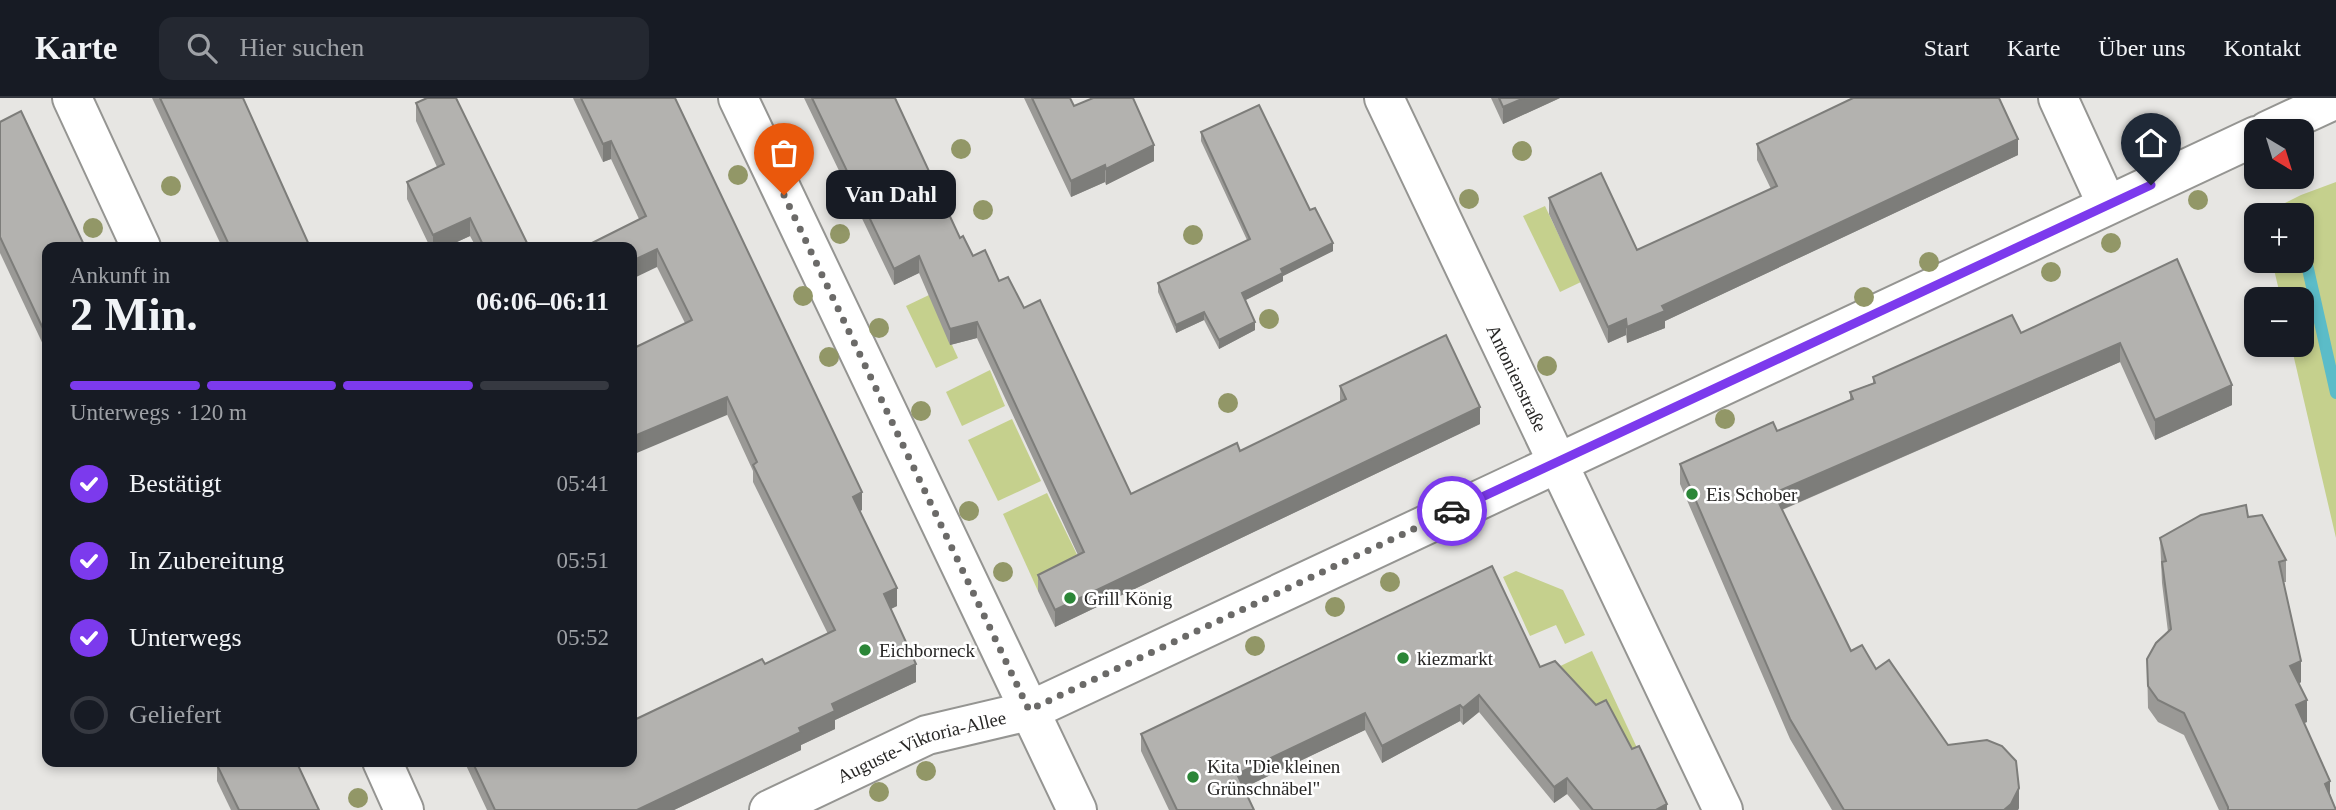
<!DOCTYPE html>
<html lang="de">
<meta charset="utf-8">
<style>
:root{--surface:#171b24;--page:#242831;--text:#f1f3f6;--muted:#9ea1a6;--line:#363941;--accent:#7c3aed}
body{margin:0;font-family:"Times New Roman",serif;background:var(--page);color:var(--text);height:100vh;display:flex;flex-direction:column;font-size:26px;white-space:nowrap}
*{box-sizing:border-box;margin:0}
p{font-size:23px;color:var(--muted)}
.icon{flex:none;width:38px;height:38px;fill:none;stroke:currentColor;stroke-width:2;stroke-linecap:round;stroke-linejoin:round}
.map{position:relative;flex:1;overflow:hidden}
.side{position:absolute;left:42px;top:144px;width:595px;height:525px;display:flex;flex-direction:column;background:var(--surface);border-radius:14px;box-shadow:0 4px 10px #0003}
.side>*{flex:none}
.needle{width:46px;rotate:142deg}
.buttons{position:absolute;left:2244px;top:21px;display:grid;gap:14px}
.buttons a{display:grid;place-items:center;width:70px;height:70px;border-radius:14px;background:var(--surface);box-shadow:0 4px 10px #0003;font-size:35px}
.pin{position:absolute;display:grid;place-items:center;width:60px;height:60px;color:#fff;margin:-72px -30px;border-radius:50% 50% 50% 0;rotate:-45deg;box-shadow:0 0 7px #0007}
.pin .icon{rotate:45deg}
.courier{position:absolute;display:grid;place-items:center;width:70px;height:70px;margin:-35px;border:5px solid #7c3aed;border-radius:50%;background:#fff;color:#222;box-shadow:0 2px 9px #0007}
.bubble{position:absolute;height:49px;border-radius:14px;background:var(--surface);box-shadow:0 4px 10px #0003;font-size:23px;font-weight:700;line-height:49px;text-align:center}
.overview em{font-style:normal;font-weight:700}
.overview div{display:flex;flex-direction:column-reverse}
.overview{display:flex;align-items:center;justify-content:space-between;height:119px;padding:0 28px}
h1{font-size:46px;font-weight:700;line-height:52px}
.bar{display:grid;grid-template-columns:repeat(4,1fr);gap:10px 7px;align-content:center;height:84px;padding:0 28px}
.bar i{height:9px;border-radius:5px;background:var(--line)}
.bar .on{background:var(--accent)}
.bar p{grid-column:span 4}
ol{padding:0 28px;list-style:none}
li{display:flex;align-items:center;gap:21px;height:77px}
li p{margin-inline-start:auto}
li .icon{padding:7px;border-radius:50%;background:var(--accent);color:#fff;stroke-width:4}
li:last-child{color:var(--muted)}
li i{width:38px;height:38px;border:4px solid var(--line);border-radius:50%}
header{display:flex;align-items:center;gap:42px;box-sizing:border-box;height:98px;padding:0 35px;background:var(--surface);border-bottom:2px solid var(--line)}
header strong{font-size:33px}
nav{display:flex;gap:38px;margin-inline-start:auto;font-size:24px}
.search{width:490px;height:63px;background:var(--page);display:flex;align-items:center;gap:18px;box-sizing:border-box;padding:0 24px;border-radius:14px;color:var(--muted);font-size:26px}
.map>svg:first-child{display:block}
.green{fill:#c5d08d}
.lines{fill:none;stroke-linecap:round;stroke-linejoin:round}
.stream{stroke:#5bbcc8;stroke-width:12}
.street-casing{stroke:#959592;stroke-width:42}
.secondary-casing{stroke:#959592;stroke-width:42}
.street{stroke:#fff;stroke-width:38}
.secondary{stroke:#fff;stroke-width:38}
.tree{fill:#929767}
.wall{fill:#9a9996}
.shaded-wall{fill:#7d7d7a}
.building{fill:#b3b2af;stroke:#7d7d7a;stroke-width:2}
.done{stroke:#6b6a68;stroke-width:7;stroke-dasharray:0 12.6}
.route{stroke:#7c3aed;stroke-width:9}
.poi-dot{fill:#2b8637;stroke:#fff;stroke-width:2.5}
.labels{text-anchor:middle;stroke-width:5;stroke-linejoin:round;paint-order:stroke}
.street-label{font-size:19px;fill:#282726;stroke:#fff}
.poi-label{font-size:19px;fill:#282726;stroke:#fff;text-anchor:start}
</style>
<header>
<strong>Karte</strong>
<div class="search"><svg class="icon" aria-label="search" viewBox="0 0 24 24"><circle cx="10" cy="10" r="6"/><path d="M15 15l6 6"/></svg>Hier suchen</div>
<nav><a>Start</a><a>Karte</a><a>Über uns</a><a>Kontakt</a></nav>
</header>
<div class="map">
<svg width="2336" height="712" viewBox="0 0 2336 712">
<rect width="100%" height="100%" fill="#e7e6e3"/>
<g class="green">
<polygon points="2336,84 2336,440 2291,247 2301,247 2301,201 2281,201 2272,163 2301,163 2301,117 2261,117 2301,97"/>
<polygon points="1545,108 1581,184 1560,194 1523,118"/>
<polygon points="929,197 958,260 936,270 906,208"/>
<polygon points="990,272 1005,308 962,328 946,294"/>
<polygon points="1012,321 1041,383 998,403 968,342"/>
<polygon points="1047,395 1084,471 1038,493 1003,416"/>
<polygon points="1516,473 1563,492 1585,537 1565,546 1556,527 1530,538 1503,479"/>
<polygon points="1592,553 1666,712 1554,571"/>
</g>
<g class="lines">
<polyline class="stream" points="2301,140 2336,295"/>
<defs>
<g id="street">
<polyline points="72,0 141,149"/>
<polyline points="2058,0 2107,107"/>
<polyline points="2267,33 2336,1"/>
<polyline points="382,663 404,712"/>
<path id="s1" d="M769,712L927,637L1029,613L2256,38"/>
</g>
<g id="secondary">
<polyline points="738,0 1077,712"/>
<path id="s2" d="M1384,0L1723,712"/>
</g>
</defs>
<use href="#street" class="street-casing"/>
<use href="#secondary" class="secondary-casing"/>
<use href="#street" class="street"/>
<use href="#secondary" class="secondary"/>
</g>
<g class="tree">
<circle cx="961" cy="51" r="10"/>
<circle cx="1522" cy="53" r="10"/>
<circle cx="738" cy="77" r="10"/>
<circle cx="171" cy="88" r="10"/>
<circle cx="1469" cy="101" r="10"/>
<circle cx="2198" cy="102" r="10"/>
<circle cx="983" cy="112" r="10"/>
<circle cx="93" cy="130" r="10"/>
<circle cx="840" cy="136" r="10"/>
<circle cx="1193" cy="137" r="10"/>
<circle cx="2111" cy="145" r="10"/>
<circle cx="1929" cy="164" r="10"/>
<circle cx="2051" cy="174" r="10"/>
<circle cx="803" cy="198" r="10"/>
<circle cx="1864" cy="199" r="10"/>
<circle cx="1269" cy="221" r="10"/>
<circle cx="879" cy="230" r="10"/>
<circle cx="829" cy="259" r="10"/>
<circle cx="1547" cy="268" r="10"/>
<circle cx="1228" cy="305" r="10"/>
<circle cx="921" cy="313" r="10"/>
<circle cx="1725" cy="321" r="10"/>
<circle cx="969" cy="413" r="10"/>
<circle cx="1003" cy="474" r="10"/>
<circle cx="1390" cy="484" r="10"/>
<circle cx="1335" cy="509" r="10"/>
<circle cx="1255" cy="548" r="10"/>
<circle cx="926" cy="673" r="10"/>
<circle cx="879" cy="694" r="10"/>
<circle cx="358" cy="700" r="10"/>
</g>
<g class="wall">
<polygon points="152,0 243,0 310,149 222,149"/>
<polygon points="573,0 675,0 862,412 860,413 897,508 891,511 916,584 835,622 835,631 801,647 801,652 674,712 487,712 464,663 632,663 765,566 828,536 753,384 753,373 685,225 657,169 639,121 611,61 603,64"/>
<polygon points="804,0 895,0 960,140 973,158 999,183 1024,210 1131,396 1240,353 1340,304 1340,288 1480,326 1055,529 1038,493 1038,477 1078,457 977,240 950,247 919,175 894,187"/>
<polygon points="1024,0 1070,0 1074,8 1154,63 1106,87 1105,84 1071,99"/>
<polygon points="1491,0 1560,0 1503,26"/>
<polygon points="416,5 529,149 476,149 470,138 446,149 430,149 407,101 407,84 437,69 416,23"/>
<polygon points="0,24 47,149 47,255 0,155"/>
<polygon points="1201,34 1310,112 1333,153 1283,178 1283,183 1245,202 1255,232 1219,251 1204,222 1176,235 1158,194 1158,185 1247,142 1201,43"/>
<polygon points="1757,46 2018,57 1665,223 1665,230 1627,245 1626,237 1608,245 1549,116 1549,100 1637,152 1771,91 1757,62"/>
<polygon points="2177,161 2232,307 2155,342 2120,264 1782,412 1851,553 1876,571 1948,647 2019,710 2018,712 1832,712 1790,641 1680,386 1680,366 1777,333 1850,302 1850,294 1873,285 1873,279 2021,235"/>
<polygon points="2248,419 2286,462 2286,484 2284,484 2301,584 2299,586 2307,624 2304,625 2336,712 2219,712 2184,637 2158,624 2148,610 2147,561 2168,534 2162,485 2160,440"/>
<polygon points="1540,569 1632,651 1667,712 1580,712 1567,696 1554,705 1479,614 1463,627 1460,623 1382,665 1365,632 1243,690 1254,712 1169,712 1141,653 1141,636"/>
<polygon points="217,667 319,712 231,712 217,683"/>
</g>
<g class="shaded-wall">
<polygon points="1524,0 1560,0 1503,26 1503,9"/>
<polygon points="2018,41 2018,57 1665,223 1665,230 1627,245 1627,229 1662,208"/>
<polygon points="611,43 611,61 603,64 603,46"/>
<polygon points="1154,47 1154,63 1106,87 1106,71"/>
<polygon points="1105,67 1105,84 1071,99 1071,83"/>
<polygon points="470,120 470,138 446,149 433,149 433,137"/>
<polygon points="1333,145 1333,153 1283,178 1283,183 1242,204 1242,195 1281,171"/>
<polygon points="657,151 657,169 632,181 632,163"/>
<polygon points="919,158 919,175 894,187 894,171"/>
<polygon points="1204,214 1204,222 1176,235 1176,227"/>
<polygon points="1626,221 1626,237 1608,245 1608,229"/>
<polygon points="977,224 977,240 950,247 950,231"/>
<polygon points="1255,224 1255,232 1219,251 1219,242"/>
<polygon points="2120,245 2120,264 1774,415 1774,395"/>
<polygon points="2232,287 2232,307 2155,342 2155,322"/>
<polygon points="727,299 727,317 632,357 632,339"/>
<polygon points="1480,309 1480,326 1055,529 1055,512"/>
<polygon points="862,394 862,412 853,416 853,399"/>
<polygon points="897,490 897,508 884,514 884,496"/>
<polygon points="2301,563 2301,584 2290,590 2290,568"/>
<polygon points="916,566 916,584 835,622 835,631 801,647 801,652 674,712 637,712 799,630 832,606"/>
<polygon points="1479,597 1479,614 1463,627 1463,610"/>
<polygon points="2307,602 2307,624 2296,628 2296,607"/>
<polygon points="1460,607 1460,623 1382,665 1382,648"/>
<polygon points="1365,615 1365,632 1237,693 1237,676"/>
<polygon points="1567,680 1567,696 1554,705 1554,689"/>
<polygon points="2330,683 2330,705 2325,686"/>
<polygon points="2019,690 2019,710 2018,712 2004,712"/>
<polygon points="1667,706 1667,712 1656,712"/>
</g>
<g class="building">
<polygon points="160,0 243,0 310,149 230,149"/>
<polygon points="427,0 456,0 529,149 484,149 470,120 433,137 407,84 444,66 416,5"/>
<polygon points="581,0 675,0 862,394 853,399 897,490 884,496 916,566 832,606 835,613 799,630 801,634 637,712 495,712 472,663 632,663 632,623 762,561 765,566 835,532 753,367 757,364 727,299 632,339 632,251 692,222 657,151 632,163 632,149 584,149 646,118 611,43 603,46"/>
<polygon points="812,0 895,0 960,140 963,138 973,158 985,152 999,183 1008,179 1024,210 1040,202 1131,396 1237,345 1240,353 1346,301 1340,288 1446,237 1480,309 1055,512 1038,477 1084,454 977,224 950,231 919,158 894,171"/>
<polygon points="1032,0 1070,0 1074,8 1093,0 1133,0 1154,47 1106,71 1105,67 1071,83"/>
<polygon points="1499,0 1524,0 1503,9"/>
<polygon points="1853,0 1999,0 2018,41 1662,208 1665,213 1627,229 1626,221 1608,229 1549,100 1601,75 1637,152 1777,88 1757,46"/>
<polygon points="1259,7 1310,112 1315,110 1333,145 1281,171 1283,175 1242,195 1255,224 1219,242 1204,214 1176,227 1158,185 1250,141 1201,34"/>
<polygon points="21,13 85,149 47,149 47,239 0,139 0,24"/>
<polygon points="2177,161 2232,287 2155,322 2120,245 1774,395 1851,553 1862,547 1876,571 1889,562 1948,647 1987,642 2002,648 2016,663 2019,690 2011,706 2004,712 1844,712 1790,621 1680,366 1773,324 1777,333 1853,301 1850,294 1875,285 1873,279 2012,217 2021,235"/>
<polygon points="2246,407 2248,419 2262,417 2286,462 2279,464 2301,563 2290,568 2307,602 2296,607 2330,683 2325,686 2336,712 2228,712 2228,709 2184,615 2158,602 2148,588 2147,561 2156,545 2171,531 2162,464 2166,463 2160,440 2201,417"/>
<polygon points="1492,468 1540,569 1555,563 1596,607 1606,602 1632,651 1639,648 1667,706 1656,712 1593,712 1567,680 1554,689 1479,597 1463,610 1460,607 1382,648 1365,615 1237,676 1254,712 1177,712 1141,636"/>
<polygon points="224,663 296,663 319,712 239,712 217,667"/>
</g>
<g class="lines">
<polyline class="done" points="784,97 1029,612 1452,413"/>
<polyline class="route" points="1452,413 2151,87"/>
</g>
<g class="poi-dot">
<circle cx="1692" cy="396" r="7"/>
<circle cx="1070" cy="500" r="7"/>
<circle cx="865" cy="552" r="7"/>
<circle cx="1403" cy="560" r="7"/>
<circle cx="1193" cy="679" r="7"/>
</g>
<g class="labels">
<g class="street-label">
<text dy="7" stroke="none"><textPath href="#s2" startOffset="310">Antonienstraße</textPath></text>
<text dy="7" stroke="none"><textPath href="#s1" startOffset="166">Auguste-Viktoria-Allee</textPath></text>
</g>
<g class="poi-label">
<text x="1706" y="403">Eis Schober</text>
<text x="1084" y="507">Grill König</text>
<text x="879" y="559">Eichborneck</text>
<text x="1417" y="567">kiezmarkt</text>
<text x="1207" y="675">Kita "Die kleinen<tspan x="1207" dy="22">Grünschnäbel"</tspan></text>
</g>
</g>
</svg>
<div class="buttons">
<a><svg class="needle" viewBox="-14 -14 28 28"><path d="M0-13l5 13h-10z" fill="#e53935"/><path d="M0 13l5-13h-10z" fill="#9ea1a6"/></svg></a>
<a>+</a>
<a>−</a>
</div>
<div class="pin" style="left:784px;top:97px;background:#ea580c"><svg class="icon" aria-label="bag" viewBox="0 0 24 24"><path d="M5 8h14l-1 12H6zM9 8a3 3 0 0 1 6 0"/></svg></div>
<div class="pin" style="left:2151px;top:87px;background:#1f2937"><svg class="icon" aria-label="home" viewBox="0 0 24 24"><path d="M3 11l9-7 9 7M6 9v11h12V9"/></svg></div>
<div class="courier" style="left:1452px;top:413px"><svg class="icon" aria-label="car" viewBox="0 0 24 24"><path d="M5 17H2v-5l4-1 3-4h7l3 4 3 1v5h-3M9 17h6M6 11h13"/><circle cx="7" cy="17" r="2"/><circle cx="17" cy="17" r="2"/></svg></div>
<div class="bubble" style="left:826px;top:72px;width:130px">Van Dahl</div>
<section class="side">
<div class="overview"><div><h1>2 Min.</h1><p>Ankunft in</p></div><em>06:06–06:11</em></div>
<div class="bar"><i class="on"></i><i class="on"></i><i class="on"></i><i></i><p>Unterwegs · 120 m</p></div>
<ol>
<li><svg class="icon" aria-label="check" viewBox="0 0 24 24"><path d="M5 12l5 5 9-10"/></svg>Bestätigt<p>05:41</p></li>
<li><svg class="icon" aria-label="check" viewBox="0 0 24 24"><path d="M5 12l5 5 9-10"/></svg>In Zubereitung<p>05:51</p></li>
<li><svg class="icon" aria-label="check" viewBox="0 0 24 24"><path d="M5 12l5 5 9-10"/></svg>Unterwegs<p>05:52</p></li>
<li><i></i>Geliefert</li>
</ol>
</section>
</div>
